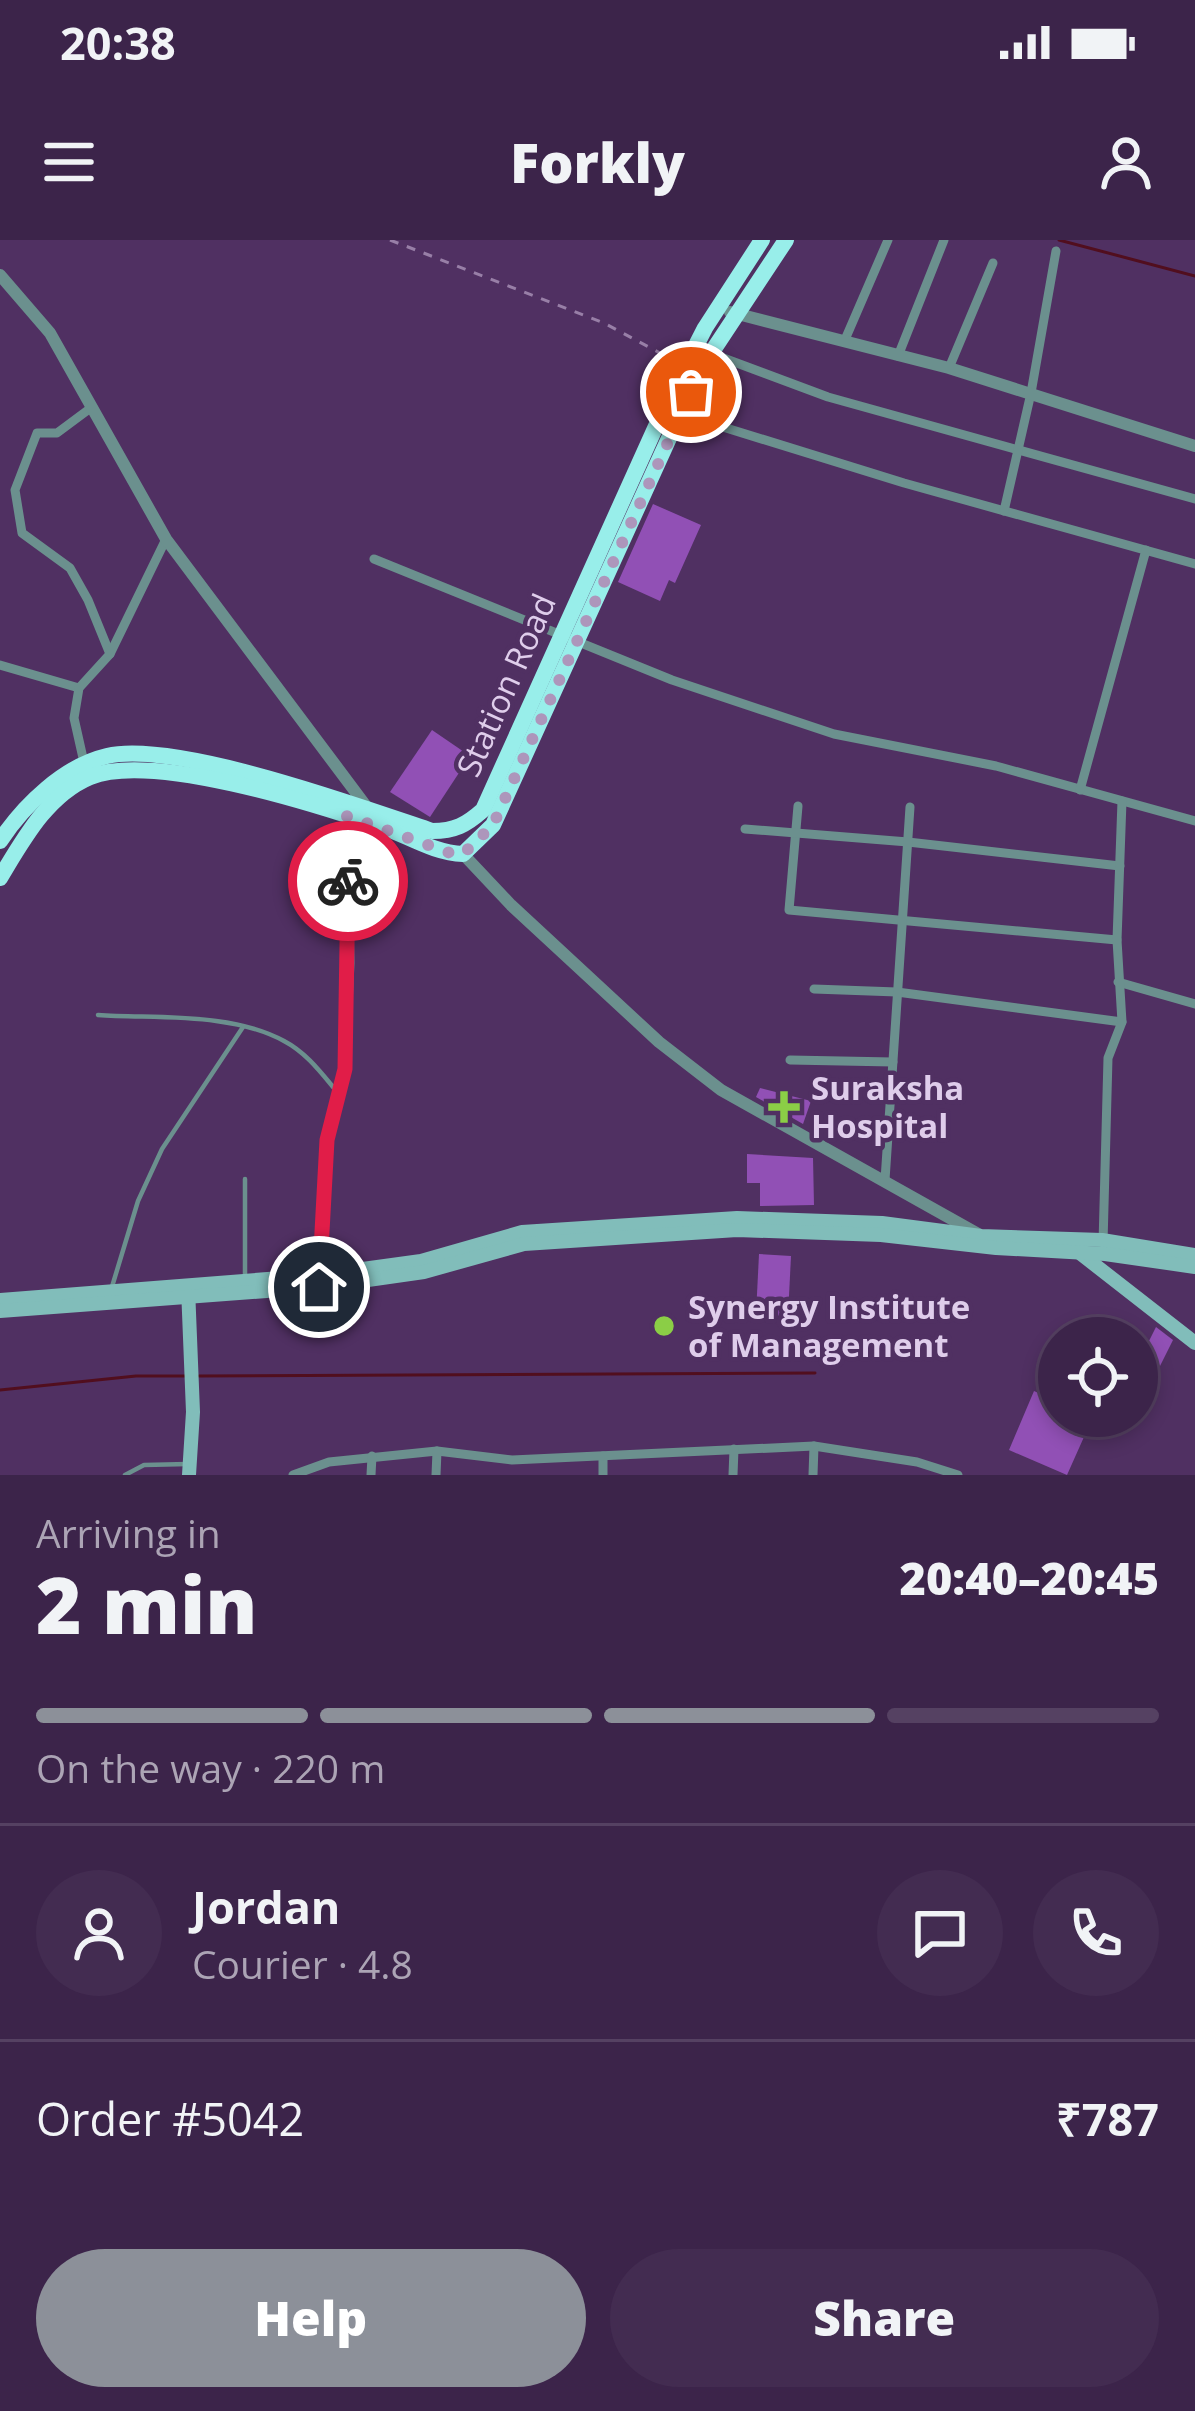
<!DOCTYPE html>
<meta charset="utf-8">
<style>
:root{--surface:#3c244a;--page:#432c51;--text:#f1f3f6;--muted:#aca4b5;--line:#554162;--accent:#8c9099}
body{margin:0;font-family:"Open Sans",sans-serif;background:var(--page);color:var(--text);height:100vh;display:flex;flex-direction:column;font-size:45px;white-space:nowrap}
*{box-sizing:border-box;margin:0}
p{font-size:39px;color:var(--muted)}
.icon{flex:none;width:66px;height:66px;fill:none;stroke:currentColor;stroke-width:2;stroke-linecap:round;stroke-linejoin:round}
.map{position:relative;height:1235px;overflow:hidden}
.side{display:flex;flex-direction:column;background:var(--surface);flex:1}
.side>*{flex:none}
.buttons{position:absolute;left:1038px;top:1077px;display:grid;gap:24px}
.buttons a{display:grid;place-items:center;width:120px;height:120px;border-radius:50%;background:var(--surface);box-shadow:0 6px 18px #0003,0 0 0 3px var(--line);font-size:60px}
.pin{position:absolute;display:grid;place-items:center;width:102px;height:102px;color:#fff;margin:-51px;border:6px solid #fff;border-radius:50%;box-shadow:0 3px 12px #0007}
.courier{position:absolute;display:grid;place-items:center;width:120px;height:120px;margin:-60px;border:9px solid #e11d48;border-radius:50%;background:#fff;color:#222;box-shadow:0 3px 15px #0007}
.overview em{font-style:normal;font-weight:800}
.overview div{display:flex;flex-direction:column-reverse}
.overview{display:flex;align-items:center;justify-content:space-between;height:204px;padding:0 36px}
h1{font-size:78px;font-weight:800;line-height:90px}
.bar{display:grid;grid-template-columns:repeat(4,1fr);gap:18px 12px;align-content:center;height:144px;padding:0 36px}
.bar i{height:15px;border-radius:9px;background:var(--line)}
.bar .selected{background:var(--accent)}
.bar p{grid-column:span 4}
.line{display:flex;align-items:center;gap:30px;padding:0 36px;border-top:3px solid var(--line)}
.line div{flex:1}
.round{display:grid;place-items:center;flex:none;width:126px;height:126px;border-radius:63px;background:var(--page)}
.action{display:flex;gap:24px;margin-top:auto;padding:24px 36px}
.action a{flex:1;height:138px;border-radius:72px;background:var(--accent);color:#fff;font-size:48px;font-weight:800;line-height:138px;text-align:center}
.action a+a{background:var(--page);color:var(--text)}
.status{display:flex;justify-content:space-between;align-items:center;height:84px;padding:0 60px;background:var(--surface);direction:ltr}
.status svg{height:33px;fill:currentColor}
header{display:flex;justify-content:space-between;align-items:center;height:156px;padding:0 36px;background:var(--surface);font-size:54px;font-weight:800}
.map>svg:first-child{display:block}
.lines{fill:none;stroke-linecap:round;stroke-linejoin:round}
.stream{stroke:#510e1e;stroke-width:3}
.building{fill:#9150b5}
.path{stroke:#987fa7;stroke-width:3;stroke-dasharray:9 9;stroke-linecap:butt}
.service{stroke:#6b908e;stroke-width:4.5}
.minor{stroke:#6b908e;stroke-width:9}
.tertiary{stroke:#6b908e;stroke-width:12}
.secondary{stroke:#81bdba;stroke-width:14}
.trunk{stroke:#98eeea;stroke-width:16}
.done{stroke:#ad96bb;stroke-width:12;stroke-dasharray:0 21.6}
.route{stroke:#e11d48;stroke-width:15}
.poi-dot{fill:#8bce46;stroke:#503062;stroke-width:4.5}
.labels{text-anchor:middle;stroke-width:9;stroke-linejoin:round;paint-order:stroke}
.street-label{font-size:33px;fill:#dfcdeb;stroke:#503062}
.poi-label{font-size:33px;font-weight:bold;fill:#dfcdeb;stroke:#503062;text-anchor:start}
</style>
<div class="status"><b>20:38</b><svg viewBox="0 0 49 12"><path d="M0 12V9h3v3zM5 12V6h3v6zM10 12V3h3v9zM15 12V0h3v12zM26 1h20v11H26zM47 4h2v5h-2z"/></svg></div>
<header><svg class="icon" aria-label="menu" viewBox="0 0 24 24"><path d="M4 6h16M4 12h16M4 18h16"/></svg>Forkly<svg class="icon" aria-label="person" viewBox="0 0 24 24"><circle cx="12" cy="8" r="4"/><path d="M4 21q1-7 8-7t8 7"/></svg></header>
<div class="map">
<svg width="1195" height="1235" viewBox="0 0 1195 1235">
<rect width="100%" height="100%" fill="#503062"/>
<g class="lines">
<g class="stream">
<polyline points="1059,0 1195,36"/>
<polyline points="199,1136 815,1133"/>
<polyline points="0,1150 136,1136 189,1136"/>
</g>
</g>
<g class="building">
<polygon points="653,264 701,285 675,343 669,340 660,361 618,342"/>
<polygon points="432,490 470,516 430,577 390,552"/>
<polygon points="760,848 811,861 803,884 756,857"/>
<polygon points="747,914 813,918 814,965 760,966 760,943 747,943"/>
<polygon points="759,1014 791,1016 788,1076 756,1074"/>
<polygon points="1156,1087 1173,1100 1153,1140 1137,1132 1137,1125"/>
<polygon points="1034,1151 1059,1162 1059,1176 1092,1179 1067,1235 1009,1210"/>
</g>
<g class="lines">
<polyline class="path" points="390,0 604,83 673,120"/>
<g class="service">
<path d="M98,775C157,779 231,772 284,801C307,813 322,834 338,853"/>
<polyline points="245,1035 245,939"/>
<polyline points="111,1050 138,961 162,909 243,787"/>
<polyline points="125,1235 144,1225 188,1224"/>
</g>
<g class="minor">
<polyline points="844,102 888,0"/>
<polyline points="710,113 828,157 1195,259"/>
<polyline points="898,116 944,0"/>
<polyline points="949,128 993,23"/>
<polyline points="92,167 57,193 37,193 15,250 22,293 70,328 88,360 110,414"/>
<polyline points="681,174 904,243 1195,324"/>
<polyline points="1004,271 1031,153 1056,11"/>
<polyline points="374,319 672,440 834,494 996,526 1195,581"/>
<polyline points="0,425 79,448"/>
<polyline points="85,527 74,478 79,448 110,414 166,299"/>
<polyline points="1080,550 1146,310"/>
<polyline points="798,566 789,670 1117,700"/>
<polyline points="745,589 908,602 1120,626"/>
<polyline points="1118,742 1195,764"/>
<polyline points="814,749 897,752 1122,782"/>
<polyline points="790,820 893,822"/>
<polyline points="885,940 910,567"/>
<polyline points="1103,1003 1108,818 1122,782 1117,700 1122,561"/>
<polyline points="319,1036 327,900 345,829 350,723 347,576"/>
<polyline points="603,1216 603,1235"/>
<polyline points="293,1235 329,1222 437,1211 512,1220 814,1206 917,1222 958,1235"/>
<polyline points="371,1235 372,1216"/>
<polyline points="436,1235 437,1211"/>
<polyline points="733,1235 734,1209"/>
<polyline points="813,1235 814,1206"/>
</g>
<g class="tertiary">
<polyline points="0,35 50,93 166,299 366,566"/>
<polyline points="730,72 949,128 1195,206"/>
<polyline points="463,614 511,665 659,802 721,850 980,995"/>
</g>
<g class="secondary">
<polyline points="1081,1014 1195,1103"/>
<polyline points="188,1048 193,1172 189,1235"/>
<polyline points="0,1060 319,1035 421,1021 522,992 737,978 882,983 981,996 1102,1000 1195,1015"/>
<polyline points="0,1071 319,1047 424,1032 524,1004 737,990 881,995 996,1008 1105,1014 1195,1027"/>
</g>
<g class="trunk">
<path d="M0,601C24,565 64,526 107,516C176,500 361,567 432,591C455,591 466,585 483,570L666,164L705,88L762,0"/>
<path d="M0,638C23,600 47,555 90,537C151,512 312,563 377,585C406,594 432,613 463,614L493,585L700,130L786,0"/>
</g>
</g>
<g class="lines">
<polyline class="done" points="348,641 347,576 453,614 463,614 493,585 691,152"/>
<polyline class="route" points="319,1047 327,900 345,829 348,641"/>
</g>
<g class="poi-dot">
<path d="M778 849h12v12h12v12h-12v12h-12v-12h-12v-12h12z"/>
<circle cx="664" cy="1086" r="12"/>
</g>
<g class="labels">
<g class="street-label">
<text transform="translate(506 445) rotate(-66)" y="12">Station Road</text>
</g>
<g class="poi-label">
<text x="811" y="860">Suraksha<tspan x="811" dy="38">Hospital</tspan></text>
<text x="688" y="1079">Synergy Institute<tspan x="688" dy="38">of Management</tspan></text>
</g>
</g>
</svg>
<div class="buttons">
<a><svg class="icon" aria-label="locate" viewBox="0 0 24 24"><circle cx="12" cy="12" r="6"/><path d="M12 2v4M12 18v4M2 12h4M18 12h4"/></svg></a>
</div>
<div class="pin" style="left:691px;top:152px;background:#ea580c"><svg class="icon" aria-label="bag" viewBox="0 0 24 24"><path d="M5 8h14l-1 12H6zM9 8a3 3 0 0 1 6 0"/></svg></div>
<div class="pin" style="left:319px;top:1047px;background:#1f2937"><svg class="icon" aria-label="home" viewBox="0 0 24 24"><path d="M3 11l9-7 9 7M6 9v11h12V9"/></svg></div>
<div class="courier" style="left:348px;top:641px"><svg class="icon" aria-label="bike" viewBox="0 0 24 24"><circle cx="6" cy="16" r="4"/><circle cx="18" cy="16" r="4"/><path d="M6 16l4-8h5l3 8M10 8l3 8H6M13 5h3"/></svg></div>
</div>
<section class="side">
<div class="overview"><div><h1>2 min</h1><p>Arriving in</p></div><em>20:40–20:45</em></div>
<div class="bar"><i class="selected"></i><i class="selected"></i><i class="selected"></i><i></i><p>On the way · 220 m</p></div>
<div class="line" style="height:216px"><a class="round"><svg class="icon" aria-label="person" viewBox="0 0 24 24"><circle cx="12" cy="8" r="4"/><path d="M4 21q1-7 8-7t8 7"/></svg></a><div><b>Jordan</b><p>Courier · 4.8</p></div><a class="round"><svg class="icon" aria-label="chat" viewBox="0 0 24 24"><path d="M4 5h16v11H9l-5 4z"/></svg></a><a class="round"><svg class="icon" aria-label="phone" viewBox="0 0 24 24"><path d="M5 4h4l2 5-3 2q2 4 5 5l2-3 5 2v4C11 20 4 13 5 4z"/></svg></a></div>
<div class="line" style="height:156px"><div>Order #5042</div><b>₹787</b></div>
<div class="action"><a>Help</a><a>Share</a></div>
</section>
